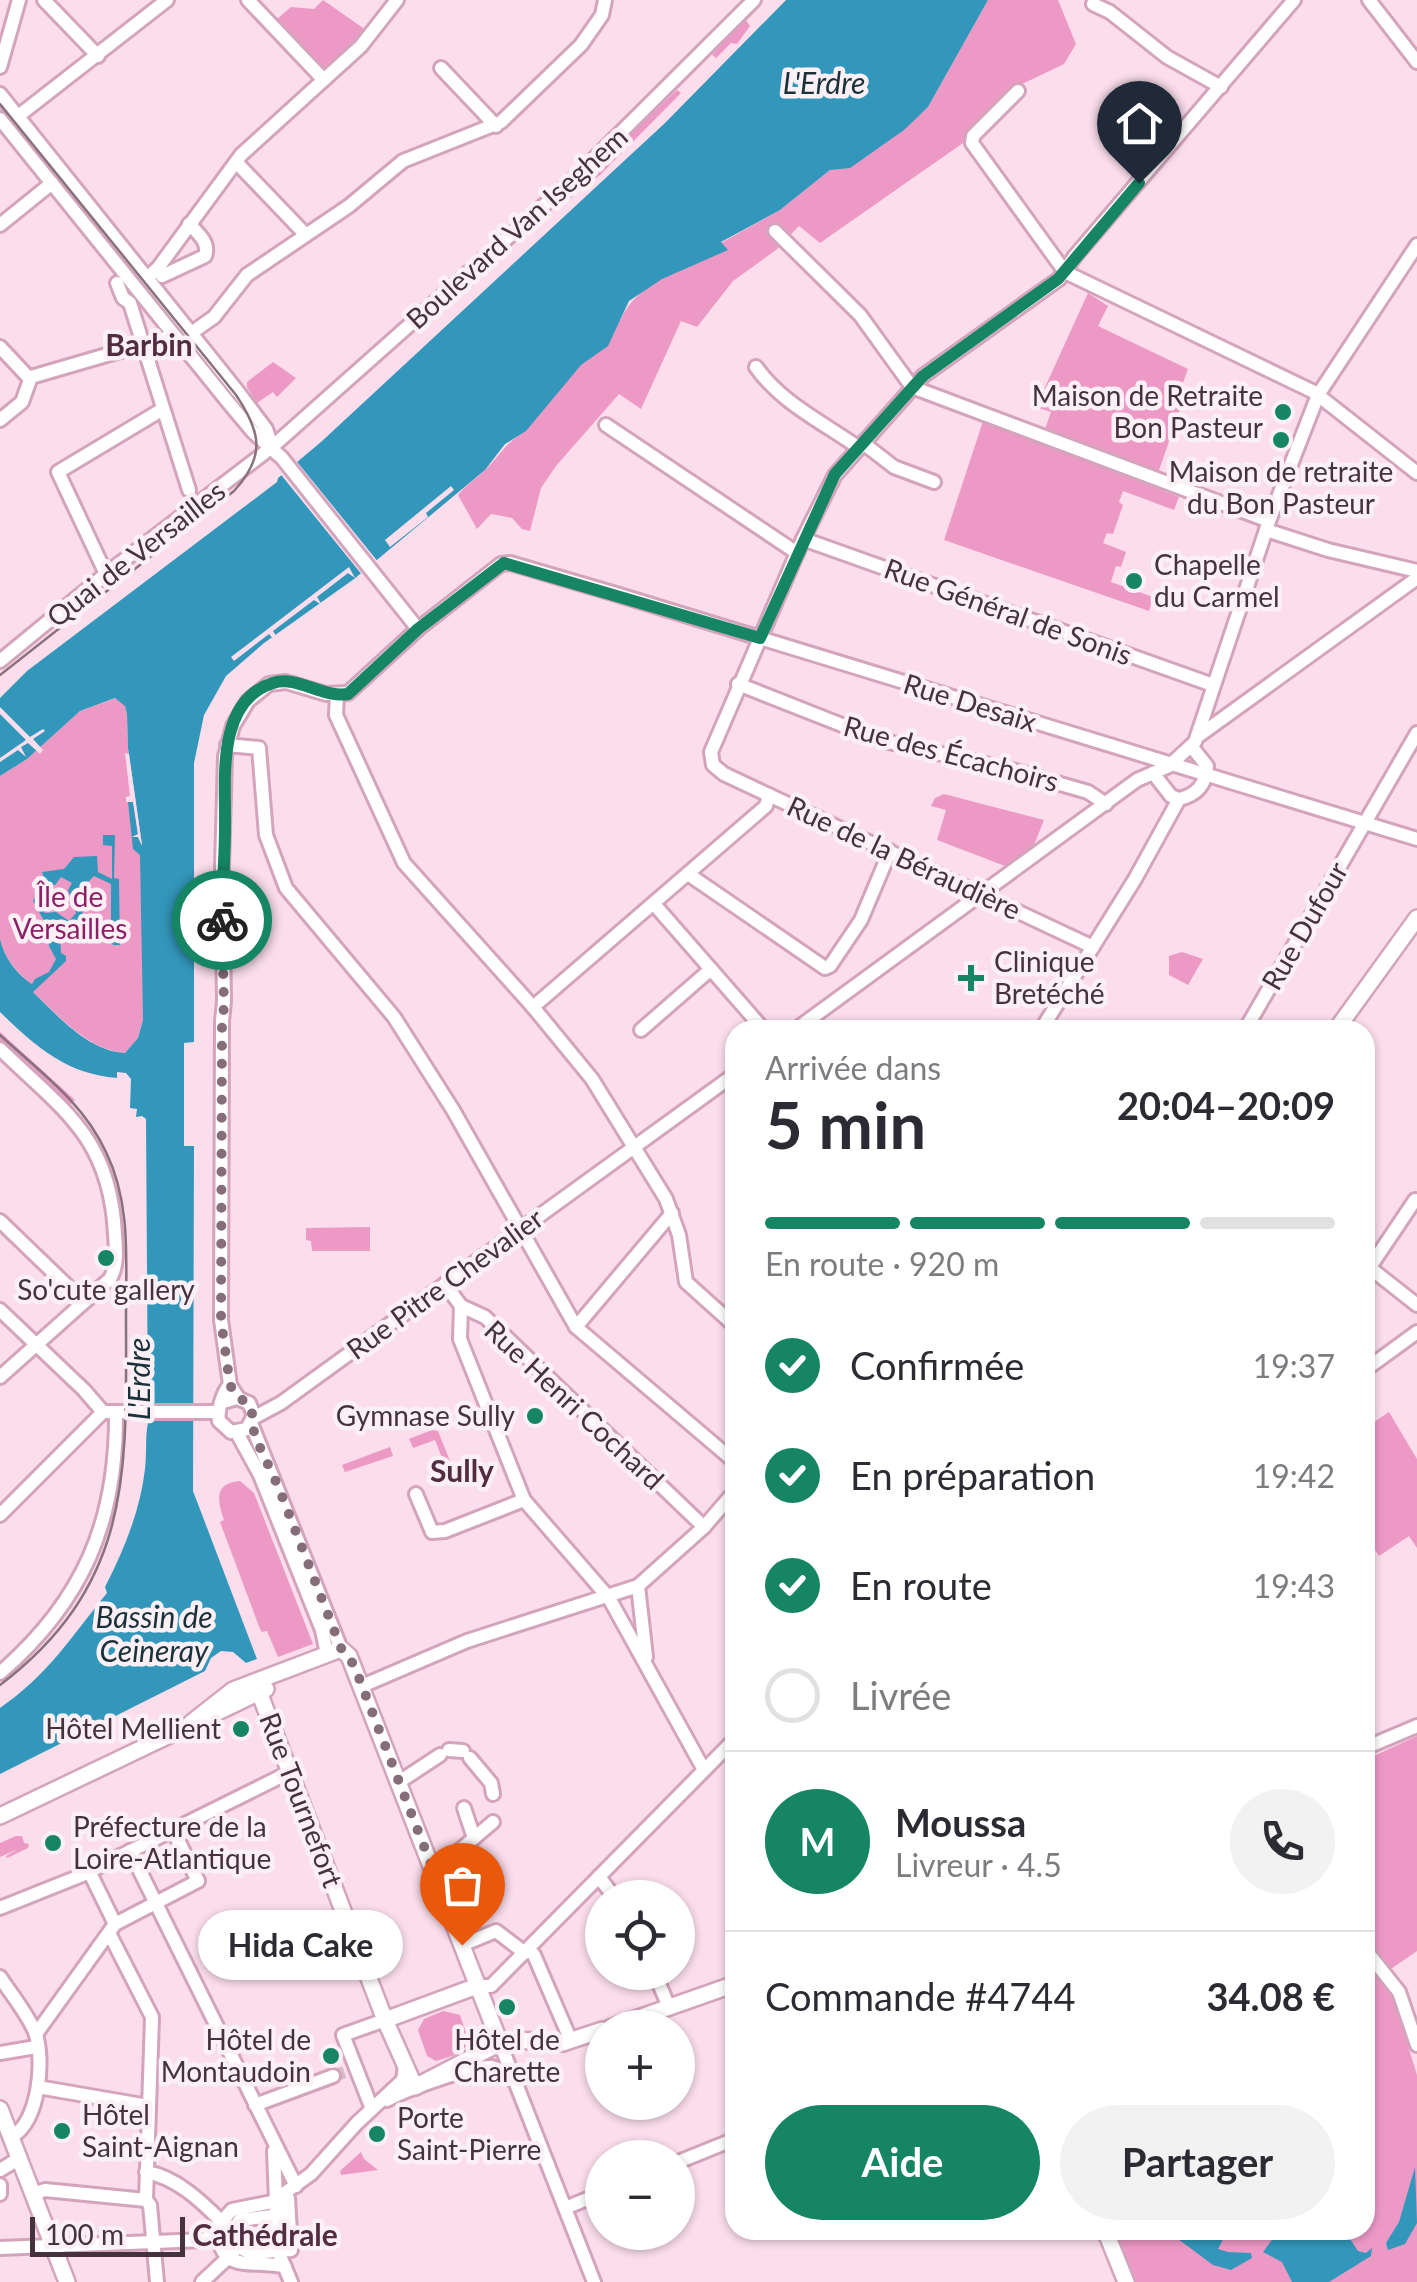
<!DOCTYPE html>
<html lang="fr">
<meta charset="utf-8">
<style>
:root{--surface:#fff;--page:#f2f2f3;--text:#2b2b33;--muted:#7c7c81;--line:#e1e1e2;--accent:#158563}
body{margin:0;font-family:Lato,sans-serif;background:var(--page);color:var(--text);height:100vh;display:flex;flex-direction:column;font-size:38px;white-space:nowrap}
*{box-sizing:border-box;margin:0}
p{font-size:32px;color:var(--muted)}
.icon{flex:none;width:55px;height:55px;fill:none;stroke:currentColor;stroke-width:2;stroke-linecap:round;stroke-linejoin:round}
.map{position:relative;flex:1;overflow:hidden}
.side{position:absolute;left:725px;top:1020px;width:650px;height:1220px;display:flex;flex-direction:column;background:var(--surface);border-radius:30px;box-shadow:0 2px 8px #0004}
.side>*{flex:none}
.buttons{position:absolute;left:585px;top:1880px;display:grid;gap:20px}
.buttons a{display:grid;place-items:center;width:110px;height:110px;border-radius:50%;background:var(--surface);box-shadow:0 2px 8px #0004;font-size:50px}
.scale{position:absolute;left:30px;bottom:25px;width:155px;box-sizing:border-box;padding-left:10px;border:5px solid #46323c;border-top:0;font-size:28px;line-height:35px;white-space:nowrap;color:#46323c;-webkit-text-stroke:8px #fbf0f5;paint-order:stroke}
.pin{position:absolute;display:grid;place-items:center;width:85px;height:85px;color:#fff;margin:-102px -42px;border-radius:50% 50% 50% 0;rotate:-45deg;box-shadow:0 0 10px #0007}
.pin .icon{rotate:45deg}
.courier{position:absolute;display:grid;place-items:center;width:100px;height:100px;margin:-50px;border:8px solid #158563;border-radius:50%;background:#fff;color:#222;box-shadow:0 2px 12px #0007}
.bubble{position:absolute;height:70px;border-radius:35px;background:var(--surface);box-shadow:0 2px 8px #0004;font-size:32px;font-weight:700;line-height:70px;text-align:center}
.overview em{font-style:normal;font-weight:700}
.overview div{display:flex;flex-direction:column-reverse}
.overview{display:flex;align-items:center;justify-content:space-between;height:170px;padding:0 40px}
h1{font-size:65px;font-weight:700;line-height:75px}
.bar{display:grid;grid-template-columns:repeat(4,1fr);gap:15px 10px;align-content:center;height:120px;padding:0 40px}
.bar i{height:12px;border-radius:8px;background:var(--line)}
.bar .on{background:var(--accent)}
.bar p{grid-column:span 4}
.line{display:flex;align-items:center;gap:25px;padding:0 40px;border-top:2px solid var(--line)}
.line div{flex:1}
.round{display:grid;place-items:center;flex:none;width:105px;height:105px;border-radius:52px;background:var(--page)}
ol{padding:0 40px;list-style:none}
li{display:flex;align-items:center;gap:30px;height:110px}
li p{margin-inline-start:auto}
li .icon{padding:10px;border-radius:50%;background:var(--accent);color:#fff;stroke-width:4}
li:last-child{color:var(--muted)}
li i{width:55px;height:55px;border:5px solid var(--line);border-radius:50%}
.button{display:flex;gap:20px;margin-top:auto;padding:20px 40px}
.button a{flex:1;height:115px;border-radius:60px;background:var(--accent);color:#fff;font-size:40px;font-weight:700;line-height:115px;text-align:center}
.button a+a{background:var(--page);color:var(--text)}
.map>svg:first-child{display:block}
.green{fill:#ed99c6}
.water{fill:#3397bb;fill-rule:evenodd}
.pier{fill:#fbddec}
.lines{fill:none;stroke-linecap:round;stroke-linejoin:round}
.minor-tunnel{stroke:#d7bbc9;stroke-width:12;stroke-dasharray:12 6;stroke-linecap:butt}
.minor-casing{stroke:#d3a4bc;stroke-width:18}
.major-casing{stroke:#d3a4bc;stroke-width:20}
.minor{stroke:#fff;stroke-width:12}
.major{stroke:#fff;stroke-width:15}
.tram{stroke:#89717d;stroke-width:2.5}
.done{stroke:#856e7a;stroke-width:10;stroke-dasharray:0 18}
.route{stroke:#158563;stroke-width:12}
.poi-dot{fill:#158563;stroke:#fbf0f5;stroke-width:4}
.labels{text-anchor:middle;stroke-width:9;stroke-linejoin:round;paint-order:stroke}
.street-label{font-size:28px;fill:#46323c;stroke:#fbf0f5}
.poi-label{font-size:28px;fill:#46323c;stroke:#fbf0f5;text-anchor:start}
.park-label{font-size:28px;fill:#8c1f65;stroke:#fbf0f5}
.water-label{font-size:30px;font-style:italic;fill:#1b313a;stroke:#fbf0f5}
.neighbourhood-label{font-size:30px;font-weight:bold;fill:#522c41;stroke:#fbf0f5}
</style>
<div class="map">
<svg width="1417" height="2282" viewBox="0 0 1417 2282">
<rect width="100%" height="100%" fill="#fbddec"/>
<g class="green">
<polygon points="323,0 366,30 326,68 321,68 276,20 291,7 314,9"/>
<path d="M988,0H1058L1076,44L1064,64L1016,87L973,136L820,243L799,226L776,250L733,281L697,327L681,321L641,409L619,394L556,466L541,488L530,531L522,529L512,518L491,514L477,529L458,495C465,486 474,480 483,472C501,455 503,445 525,431L523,428L621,319C638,280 691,266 727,249L721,243L780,210L830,170L850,166L928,107Z"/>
<polygon points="745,19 750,26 737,44 731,43 716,58 712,55"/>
<polygon points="677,90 681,93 600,175 563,204 560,201"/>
<polygon points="1088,293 1108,306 1098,326 1188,369 1178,396 1190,403 1188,407 1180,409 1178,418 1186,423 1182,432 1173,430 1158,473 1045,429 1051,412 1036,407"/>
<polygon points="273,362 296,378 277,397 273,392 257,403 247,387 247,382"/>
<polygon points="983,421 1179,497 1174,510 1123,491 1119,502 1123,505 1113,534 1107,533 1103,543 1126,552 1121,567 1116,566 1111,582 1153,597 1149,611 944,540"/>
<path d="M116,698L125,705L127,714L128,748L142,846L143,1020L138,1038L125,1053C88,1050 59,1016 33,992L32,984C17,974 3,955 0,938V776L27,759L80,711Z"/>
<polygon points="944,794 1044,820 1034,845 1005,866 937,840 946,810 931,806 935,798"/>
<polygon points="1182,952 1203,959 1188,985 1169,975 1169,956"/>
<polygon points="0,1032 75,1100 68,1107 0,1045"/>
<polygon points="370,1227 370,1251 312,1251 311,1241 306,1240 306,1228"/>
<polygon points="1389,1412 1417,1459 1417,1548 1409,1536 1379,1556 1365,1535 1365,1428"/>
<polygon points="432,1430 438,1431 450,1461 444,1463 435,1440 413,1448 409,1439"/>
<polygon points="390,1447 393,1456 345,1472 342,1465"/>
<path d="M240,1481L254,1493L313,1644L278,1657L267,1631L262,1632L260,1629L220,1522L224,1520C217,1501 214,1483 240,1481Z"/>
<polygon points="1417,1736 1417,1951 1388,1971 1365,1941 1365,1760"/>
<polygon points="16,1836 22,1836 24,1843 29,1844 28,1848 7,1858 6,1856 18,1849 0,1857 0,1843"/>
<polygon points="1365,1960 1392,1994 1417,2075 1417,2282 1136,2282 1115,2230 1365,2230"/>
<polygon points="443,2011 460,2015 469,2042 461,2053 436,2061 427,2056 418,2030 424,2019"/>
<polygon points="361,2152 364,2159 378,2170 341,2175 340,2171"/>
</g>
<g class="water">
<path d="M786,0H988L928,107L904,130L850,168L830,170L780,210L721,242L728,250L662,279L629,301L608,346L581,365L526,431L505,444L485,470L354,579L264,643L226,676L204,715L194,763V1042L184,1043V1146H194L193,1491L257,1659L246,1663L233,1652L221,1651L211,1658L205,1671L0,1774V1708C49,1674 70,1638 107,1593L105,1587C123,1552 140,1512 145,1469C147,1453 145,1436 148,1423L146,1119L142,1116L136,1117L137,1109L130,1108L131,1079L126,1073L117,1072V1078C66,1074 35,1046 0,1012V938C3,955 16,974 32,984L35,979L49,972L56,959L49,946L47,926L33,901L38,889L35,884L44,878L42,872L64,869L74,857L97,856L98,872L112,879V846L103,845V835H115L114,878L119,879L120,945H113L111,940V884L94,876L84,886V896L79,904L84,916L74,931L60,937L61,953L66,956V961L33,992C58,1016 88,1051 125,1053L138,1038L143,1020L140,855L133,849L128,802L133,801L138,835L133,837H138L142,845L128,748L127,714L125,706L115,698L80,711L27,759L0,776V698L27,671L277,482L278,478L321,442L665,123ZM61,877L72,883L68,890L76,913L69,921L56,912L45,913L37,904L41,887L55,885Z"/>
<polygon points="1415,2167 1417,2223 1405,2244 1388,2250 1386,2243 1399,2222"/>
<polygon points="1166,2230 1237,2230 1223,2239 1218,2249 1228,2252 1251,2253 1252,2258 1231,2270 1213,2265"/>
<polygon points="1279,2230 1344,2230 1358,2251 1366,2253 1372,2248 1371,2256 1329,2282 1292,2282 1282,2262 1263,2252"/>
</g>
<g class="pier">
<polygon points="294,458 379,563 363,576 278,471"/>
<polygon points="451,486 454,490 426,513 428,517 390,547 385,540"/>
<polygon points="349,567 355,578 348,573 317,597 322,605 314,600 273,631 278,639 275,641 269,634 234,661 231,657"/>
<polygon points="0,707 30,737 43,729 45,731 33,739 43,750 40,754 28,743 21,747 26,757 18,750 0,762 0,758 26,740 0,714"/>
<polygon points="125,753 129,754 142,846 138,837 132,837 138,834 133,802 126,802 126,797 130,796"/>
</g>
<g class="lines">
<polyline class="minor-tunnel" points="333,2076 348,2071"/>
<defs>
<g id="minor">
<polyline points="44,0 98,56"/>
<polyline points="248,0 323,79"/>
<polyline points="1369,0 1417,62"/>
<polyline points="1093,4 1110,12 1167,57 1221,87"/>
<polyline points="0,67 19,0"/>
<polyline points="441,68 496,126"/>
<polyline points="1018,91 973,136 972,143 1065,272 1314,392 1417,473"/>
<polyline points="0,94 239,393 266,429 272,447"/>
<polyline points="17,117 167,0"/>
<polyline points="0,119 228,402 253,432 282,458 418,629"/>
<polyline points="236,162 305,234"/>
<polyline points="0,225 52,183"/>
<polyline points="775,231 860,315 912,387 1269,521"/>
<path d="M162,276L205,256C210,243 198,233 189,224"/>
<polyline points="147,278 158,268 241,155 361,46 397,0"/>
<polyline points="117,283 123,298 130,303 189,490"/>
<polyline points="197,329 214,317 247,275 349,206 403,161 501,122 581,45 602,15 605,0"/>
<polyline points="0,347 30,379"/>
<path d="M756,367C781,403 824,423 859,448"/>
<polyline points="0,420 22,402 31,377 165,338"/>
<polyline points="606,425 797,553"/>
<polyline points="863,443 894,467 934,482"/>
<polyline points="1266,530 1328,550 1417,571"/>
<polyline points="803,539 1213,685"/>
<polyline points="106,574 58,472 163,409"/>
<polyline points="0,661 106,574 272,447 576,177 754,0"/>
<polyline points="738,684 880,740 1012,770 1088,792 1106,804"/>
<polyline points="337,695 336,715 404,863 533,1007 592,1079 666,1199 679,1235 686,1282 735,1326"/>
<polyline points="1197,737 1417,578"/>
<polyline points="227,745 259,748 266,835 286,888 394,1017 453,1110 576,1327 735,1462"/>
<polyline points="1153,773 1171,796 1179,799"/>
<path d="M1179,799C1197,795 1206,784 1207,766L1191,746"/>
<polyline points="688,874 825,968 830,966 861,920 890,851"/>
<polyline points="654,904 764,1030"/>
<polyline points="1093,947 724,774 713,765 711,752 803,539 835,475 923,376 1059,279 1075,256 1294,0"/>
<polyline points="533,1007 766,806 769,795"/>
<polyline points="641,1030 711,969"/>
<polyline points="795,1030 1137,780 1169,766 1195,742 1269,521 1318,395 1417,245"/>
<polyline points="1041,1030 1135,879 1179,799"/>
<polyline points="1245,1030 1417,733"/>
<path d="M0,1049C63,1110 110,1137 115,1234C116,1249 118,1265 110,1279L0,1377"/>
<polyline points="0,1221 84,1302"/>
<polyline points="1365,1264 1417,1305"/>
<polyline points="1370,1267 1415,1200"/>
<polyline points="445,1284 461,1306 485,1317 704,1527"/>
<polyline points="461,1306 460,1339 524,1500 609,1598 704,1770"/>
<polyline points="0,1310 84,1390 103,1412 218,1412"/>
<polyline points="576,1327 672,1213"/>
<polyline points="1365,1370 1417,1332"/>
<polyline points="238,1398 230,1385 221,1320 222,1021 224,1001 222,867 225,756 233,726 248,701 269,684 286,682 326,694 348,693 418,629 501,564 510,563 616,594 1417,839"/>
<path d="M223,1402L237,1398L249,1403L254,1415L247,1429L231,1432L219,1421C217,1411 223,1391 230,1385"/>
<polyline points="253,1418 281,1403 735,1074"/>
<polyline points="251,1423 341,1649"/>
<polyline points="237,1433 260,1475 322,1630 327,1654"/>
<polyline points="416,1494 432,1532 445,1531 524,1500"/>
<polyline points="0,1515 103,1412"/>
<polyline points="638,1586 646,1657"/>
<path d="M0,1673C83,1601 117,1522 116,1412"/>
<polyline points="362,1686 467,1641 638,1586 704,1527 735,1491"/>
<polyline points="1365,1748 1417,1726"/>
<polyline points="449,1750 463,1751"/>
<polyline points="470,1758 491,1783 493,1794"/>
<polyline points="399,1782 440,1755"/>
<polyline points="464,1808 474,1838"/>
<polyline points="130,1851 296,2186"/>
<polyline points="89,1871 115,1924"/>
<polyline points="434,1872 493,1822"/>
<polyline points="599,1877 615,1898"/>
<polyline points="0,1908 80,1876 290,1772"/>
<polyline points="109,1933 152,2017 146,2200 150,2205 157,2282"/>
<polyline points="462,1945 496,1931 525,1953"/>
<polyline points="528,1949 534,1955 571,2041"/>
<polyline points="1365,1949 1399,1992 1417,2045"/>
<polyline points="654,1972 669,2007"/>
<path d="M0,1977C11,1994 27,2013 35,2032C45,2058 39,2123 12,2136"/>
<polyline points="477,1986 491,1986 735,1739"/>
<polyline points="36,2034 115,1924 198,1881 173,1830"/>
<polyline points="500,2043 594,2282"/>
<polyline points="0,2053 36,2047"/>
<polyline points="38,2087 148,2106"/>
<path d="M387,2100C405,2090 473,2065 492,2067C501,2069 506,2074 512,2080"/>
<polyline points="255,2105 333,2076"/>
<polyline points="372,2109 343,2035 385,2020"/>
<polyline points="274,2151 278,2251 291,2282"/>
<polyline points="678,2162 735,2139"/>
<polyline points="0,2170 20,2158"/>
<path d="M146,2172C176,2177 201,2201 222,2222"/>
<polyline points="0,2185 0,2194"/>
<polyline points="35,2193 45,2190 146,2200"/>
<polyline points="286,2204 279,2215 240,2220 233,2231 235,2245 250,2253 291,2250 288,2198"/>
<polyline points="565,2208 602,2193"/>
<path d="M219,2226C216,2277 255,2258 285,2267"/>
<polyline points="0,2248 205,2240 232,2210 272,2202 311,2174 357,2123 403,2080 405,2066"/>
<polyline points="202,2282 233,2253"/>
</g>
<g id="major">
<polyline points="1336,1030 1417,918"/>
<polyline points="259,1692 385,2020 415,2087 500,2043 517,2040 563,2043 602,2030"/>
<polyline points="191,1723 233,1690 341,1649 349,1656 500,2043"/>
<polyline points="0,1816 266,1689"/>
<polyline points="385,2020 477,1986"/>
<polyline points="610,2028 735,1984"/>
<polyline points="0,2109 67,2282"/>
<polyline points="1105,2230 1126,2282"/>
</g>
</defs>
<use href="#minor" class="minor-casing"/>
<use href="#major" class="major-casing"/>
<use href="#minor" class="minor"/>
<use href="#major" class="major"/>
<g class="tram">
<path d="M0,104L236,395C261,432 266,456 234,491L0,675"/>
<path d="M0,1035C39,1071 83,1102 106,1152C131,1203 126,1260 126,1316C126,1468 135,1582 0,1685"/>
</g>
</g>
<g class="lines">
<polyline class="done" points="222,920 224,1007 222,1021 221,1320 230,1385 238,1398 247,1402 252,1409 252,1424 256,1439 278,1486 341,1648 354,1665 462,1945"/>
<path class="route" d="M222,920C222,889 225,858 225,827C226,782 215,701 273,683C297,675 322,698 348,694L418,629L504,563L760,638L835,474L923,376L1058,279L1139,183"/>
</g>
<g class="poi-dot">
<circle cx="1283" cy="412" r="10"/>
<circle cx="1281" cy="440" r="10"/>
<circle cx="1134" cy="581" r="10"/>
<path d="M966 963h10v10h10v10h-10v10h-10v-10h-10v-10h10z"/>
<circle cx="106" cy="1258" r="10"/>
<circle cx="535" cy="1416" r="10"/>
<circle cx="241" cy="1729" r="10"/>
<circle cx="53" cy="1843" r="10"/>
<circle cx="507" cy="2007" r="10"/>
<circle cx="331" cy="2056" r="10"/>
<circle cx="62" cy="2131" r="10"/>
<circle cx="377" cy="2134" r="10"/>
</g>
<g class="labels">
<g class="street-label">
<text transform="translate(517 228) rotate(-42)" y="10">Boulevard Van Iseghem</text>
<text transform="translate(136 554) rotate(-38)" y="10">Quai de Versailles</text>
<text transform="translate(1008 612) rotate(20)" y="10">Rue Général de Sonis</text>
<text transform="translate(970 703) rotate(17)" y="10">Rue Desaix</text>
<text transform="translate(951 754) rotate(15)" y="10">Rue des Écachoirs</text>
<text transform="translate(904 858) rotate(25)" y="10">Rue de la Béraudière</text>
<text transform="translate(1305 926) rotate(-60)" y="10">Rue Dufour</text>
<text transform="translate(445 1284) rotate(-36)" y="10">Rue Pitre Chevalier</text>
<text transform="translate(574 1405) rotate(43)" y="10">Rue Henri Cochard</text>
<text transform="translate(301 1800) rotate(69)" y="10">Rue Tournefort</text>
</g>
<g class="poi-label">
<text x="1263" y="406" text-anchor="end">Maison de Retraite<tspan x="1263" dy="32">Bon Pasteur</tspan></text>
<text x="1281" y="482" text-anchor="middle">Maison de retraite<tspan x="1281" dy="32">du Bon Pasteur</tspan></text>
<text x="1154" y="575">Chapelle<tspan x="1154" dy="32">du Carmel</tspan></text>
<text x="994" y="972">Clinique<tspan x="994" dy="32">Bretéché</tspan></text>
<text x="106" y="1300" text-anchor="middle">So'cute gallery</text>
<text x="515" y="1426" text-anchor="end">Gymnase Sully</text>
<text x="221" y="1739" text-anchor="end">Hôtel Mellient</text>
<text x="73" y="1837">Préfecture de la<tspan x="73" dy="32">Loire-Atlantique</tspan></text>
<text x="311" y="2050" text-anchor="end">Hôtel de<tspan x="311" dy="32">Montaudoin</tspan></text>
<text x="507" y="2050" text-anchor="middle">Hôtel de<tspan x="507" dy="32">Charette</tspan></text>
<text x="82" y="2125">Hôtel<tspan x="82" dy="32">Saint-Aignan</tspan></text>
<text x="397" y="2128">Porte<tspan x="397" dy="32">Saint-Pierre</tspan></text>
</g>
<g class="park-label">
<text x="70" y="907">Île de<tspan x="70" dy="32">Versailles</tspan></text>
</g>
<g class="water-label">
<text x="824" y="94">L'Erdre</text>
<text transform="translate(140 1379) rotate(-90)" y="10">L'Erdre</text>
<text x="154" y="1628">Bassin de<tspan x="154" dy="34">Ceineray</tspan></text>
</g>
<g class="neighbourhood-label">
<text x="149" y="356">Barbin</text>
<text x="462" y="1482">Sully</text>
<text x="265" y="2246">Cathédrale</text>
</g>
</g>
</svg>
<div class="buttons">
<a><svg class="icon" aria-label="locate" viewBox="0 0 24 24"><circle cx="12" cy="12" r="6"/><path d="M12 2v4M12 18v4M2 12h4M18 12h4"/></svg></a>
<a>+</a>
<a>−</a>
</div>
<div class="scale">100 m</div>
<div class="pin" style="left:462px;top:1945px;background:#ea580c"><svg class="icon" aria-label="bag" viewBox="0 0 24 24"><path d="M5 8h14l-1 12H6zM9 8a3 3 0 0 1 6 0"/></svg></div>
<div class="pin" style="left:1139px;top:183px;background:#1f2937"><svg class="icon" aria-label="home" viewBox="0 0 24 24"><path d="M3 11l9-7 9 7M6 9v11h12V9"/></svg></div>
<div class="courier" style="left:222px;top:920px"><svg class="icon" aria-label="bike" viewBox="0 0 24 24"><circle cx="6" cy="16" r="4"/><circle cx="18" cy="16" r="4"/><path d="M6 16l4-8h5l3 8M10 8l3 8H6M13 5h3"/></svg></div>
<div class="bubble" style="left:198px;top:1910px;width:205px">Hida Cake</div>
<section class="side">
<div class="overview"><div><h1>5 min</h1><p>Arrivée dans</p></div><em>20:04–20:09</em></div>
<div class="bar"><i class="on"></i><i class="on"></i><i class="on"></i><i></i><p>En route · 920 m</p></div>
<ol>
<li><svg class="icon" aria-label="check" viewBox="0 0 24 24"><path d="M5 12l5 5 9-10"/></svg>Confirmée<p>19:37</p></li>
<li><svg class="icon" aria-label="check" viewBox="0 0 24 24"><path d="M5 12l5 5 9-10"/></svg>En préparation<p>19:42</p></li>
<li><svg class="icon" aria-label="check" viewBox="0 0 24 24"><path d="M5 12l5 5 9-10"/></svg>En route<p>19:43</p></li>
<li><i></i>Livrée</li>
</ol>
<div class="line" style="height:180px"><b class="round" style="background:var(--accent);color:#fff">M</b><div><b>Moussa</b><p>Livreur · 4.5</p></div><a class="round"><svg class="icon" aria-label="phone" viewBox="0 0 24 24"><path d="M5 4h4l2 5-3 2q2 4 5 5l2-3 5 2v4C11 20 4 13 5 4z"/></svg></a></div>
<div class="line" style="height:130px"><div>Commande #4744</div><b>34.08 €</b></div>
<div class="button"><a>Aide</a><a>Partager</a></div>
</section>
</div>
